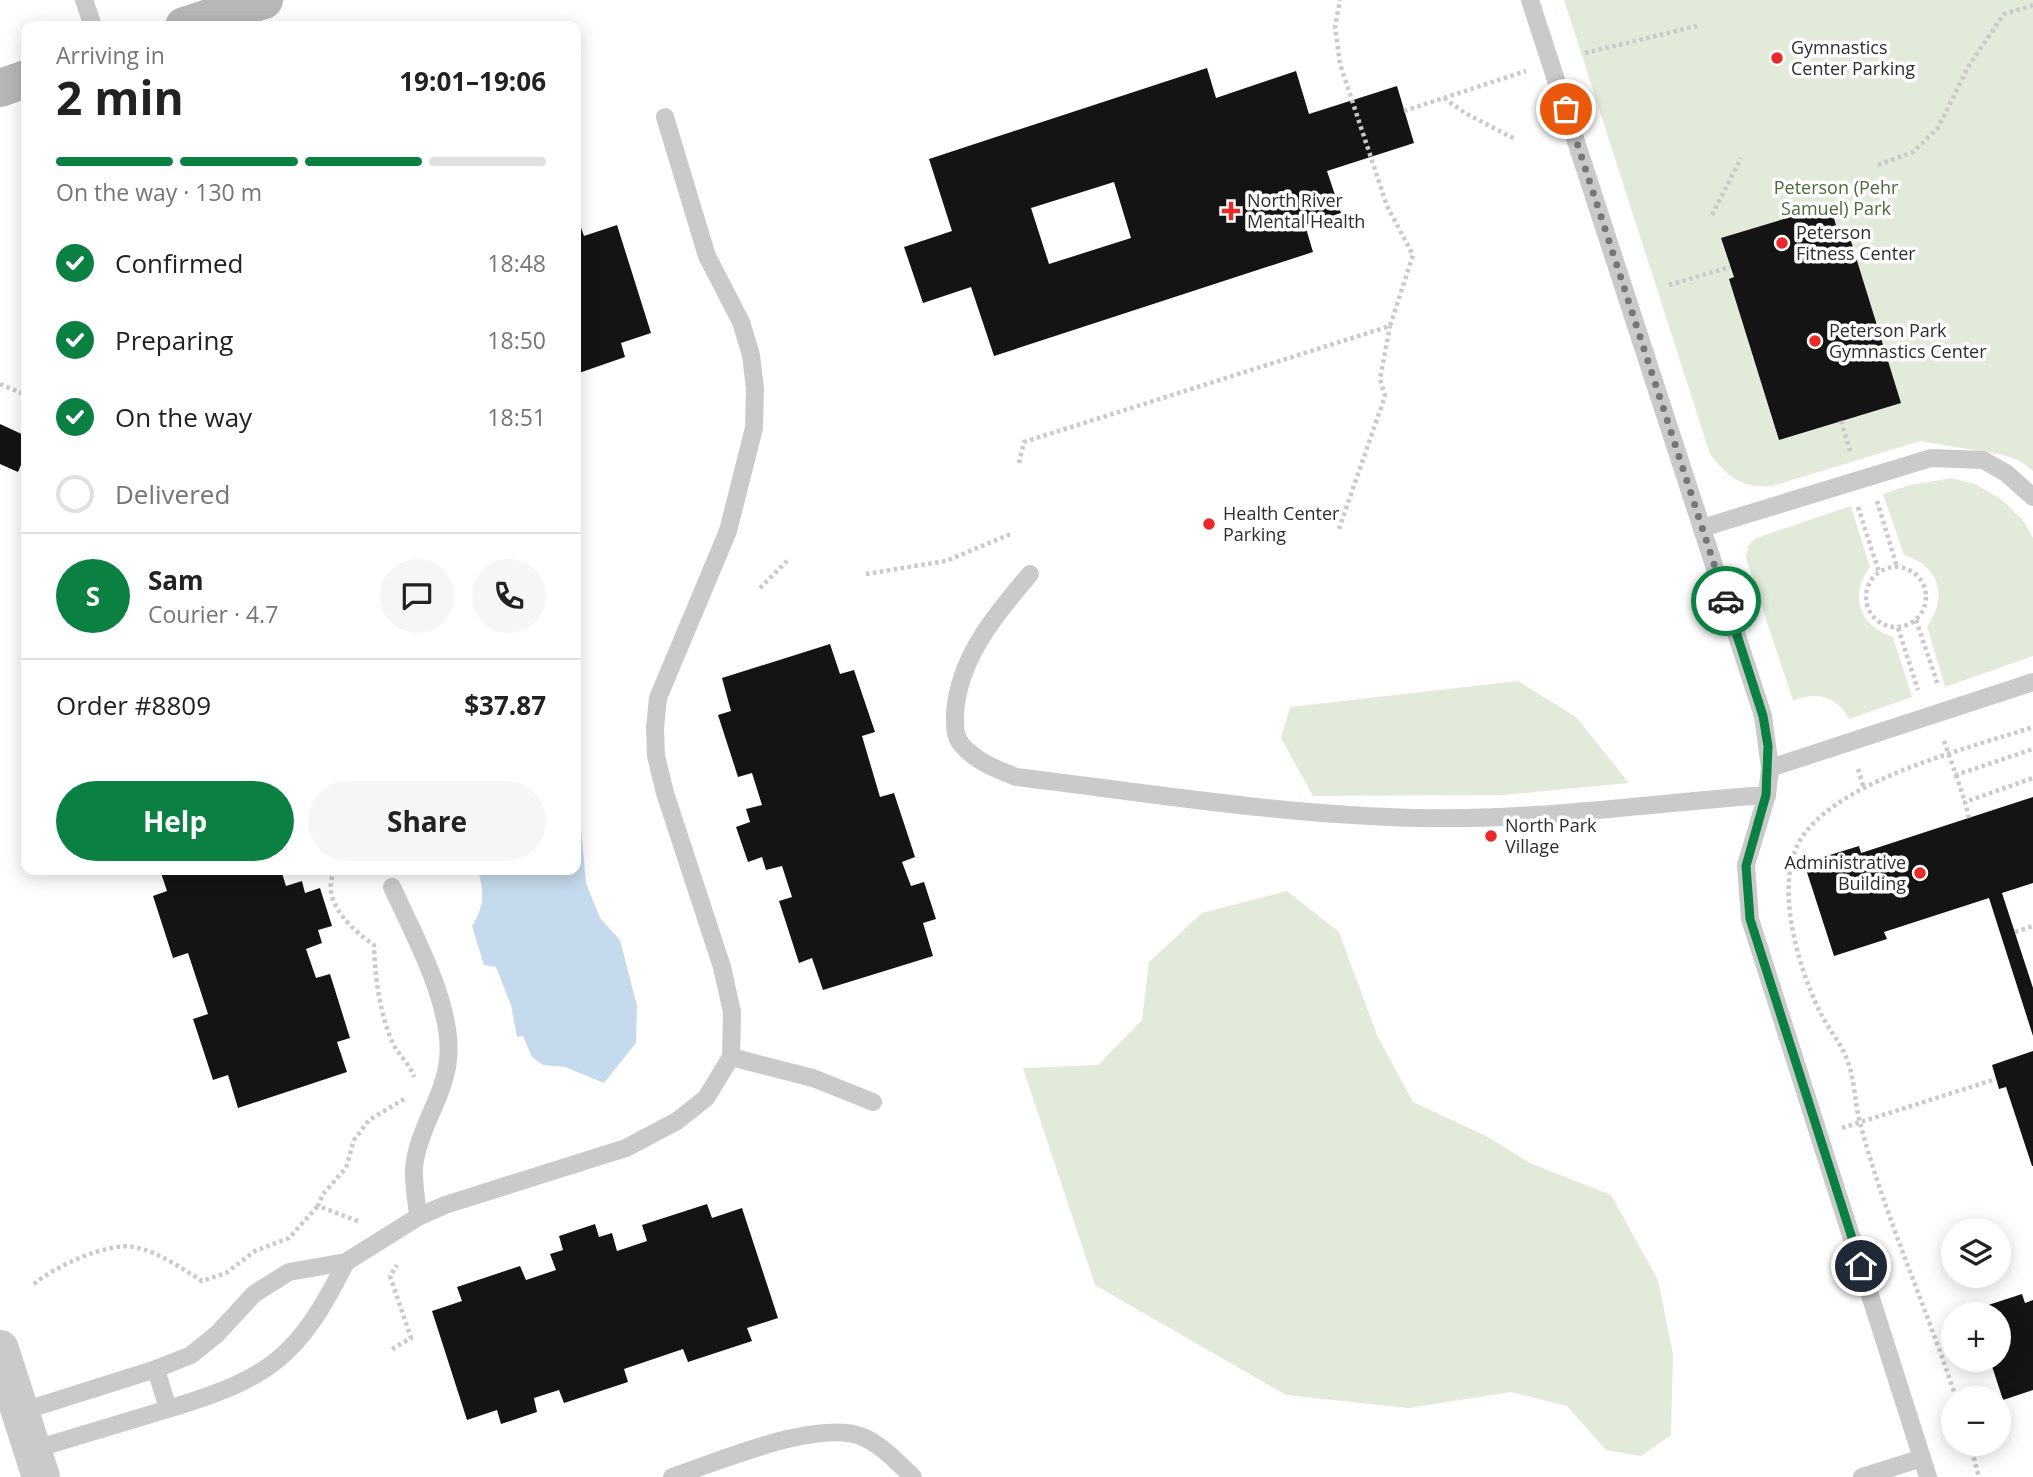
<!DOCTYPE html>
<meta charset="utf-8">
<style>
:root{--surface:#fff;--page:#f6f6f6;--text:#222;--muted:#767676;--line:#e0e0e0;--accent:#0b8043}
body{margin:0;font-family:"Open Sans",sans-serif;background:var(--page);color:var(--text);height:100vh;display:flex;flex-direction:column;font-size:26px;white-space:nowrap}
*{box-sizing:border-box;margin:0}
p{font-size:23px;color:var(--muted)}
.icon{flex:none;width:38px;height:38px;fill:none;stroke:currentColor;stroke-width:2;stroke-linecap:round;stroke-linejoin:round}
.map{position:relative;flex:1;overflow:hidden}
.panel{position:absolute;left:21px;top:21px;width:560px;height:854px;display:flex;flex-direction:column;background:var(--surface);border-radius:14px;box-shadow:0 4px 18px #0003}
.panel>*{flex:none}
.tools{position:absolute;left:1941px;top:1218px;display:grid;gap:14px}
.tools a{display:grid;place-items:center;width:70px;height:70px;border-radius:50%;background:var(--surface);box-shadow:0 4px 18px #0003;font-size:35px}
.pin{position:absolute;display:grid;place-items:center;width:60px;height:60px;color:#fff;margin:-30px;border:4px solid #fff;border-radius:50%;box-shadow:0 2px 7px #0007}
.courier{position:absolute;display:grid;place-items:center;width:70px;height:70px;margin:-35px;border:5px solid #0b8043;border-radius:50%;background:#fff;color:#222;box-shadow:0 2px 9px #0007}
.summary em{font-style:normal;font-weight:700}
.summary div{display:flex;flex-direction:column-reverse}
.summary{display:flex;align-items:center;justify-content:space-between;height:119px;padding:0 35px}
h1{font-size:46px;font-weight:700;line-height:52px}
.bar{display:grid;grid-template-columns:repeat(4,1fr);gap:10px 7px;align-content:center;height:84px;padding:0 35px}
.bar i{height:9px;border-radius:5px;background:var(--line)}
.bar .on{background:var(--accent)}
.bar p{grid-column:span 4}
.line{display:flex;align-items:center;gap:18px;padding:0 35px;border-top:2px solid var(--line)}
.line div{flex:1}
.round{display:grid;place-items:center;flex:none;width:74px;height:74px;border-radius:37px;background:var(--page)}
ol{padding:0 35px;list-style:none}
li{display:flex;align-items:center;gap:21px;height:77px}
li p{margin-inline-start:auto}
li .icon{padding:7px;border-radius:50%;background:var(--accent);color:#fff;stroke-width:4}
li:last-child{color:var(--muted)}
li i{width:38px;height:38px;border:4px solid var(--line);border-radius:50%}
.button{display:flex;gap:14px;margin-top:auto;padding:14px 35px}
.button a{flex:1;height:80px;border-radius:42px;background:var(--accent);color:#fff;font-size:28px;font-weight:700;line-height:80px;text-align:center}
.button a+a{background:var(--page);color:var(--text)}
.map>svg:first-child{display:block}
.green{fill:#e2ebda}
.water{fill:#c5daec}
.building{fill:#141414;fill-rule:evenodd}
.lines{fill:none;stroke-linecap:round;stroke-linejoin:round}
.path{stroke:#cacaca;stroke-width:4.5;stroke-dasharray:3.5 3.5;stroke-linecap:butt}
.service{stroke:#cacaca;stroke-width:18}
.tertiary{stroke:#cacaca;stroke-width:38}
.secondary{stroke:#b7b7b7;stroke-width:38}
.done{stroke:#767676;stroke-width:7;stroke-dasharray:0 12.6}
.route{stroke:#0b8043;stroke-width:9}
.poi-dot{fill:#ea2929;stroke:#fff;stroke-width:2.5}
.labels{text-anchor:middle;stroke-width:7;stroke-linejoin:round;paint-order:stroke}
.poi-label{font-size:18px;fill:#2d2d2d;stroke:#fff;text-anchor:start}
.park-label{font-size:18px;fill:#4c6a39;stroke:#fff}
</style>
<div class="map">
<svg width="2033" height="1477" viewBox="0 0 2033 1477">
<rect width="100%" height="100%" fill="#fff"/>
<g class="green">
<path d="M1564,0H2033V471L2020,461L2003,455L1920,441L1772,486C1741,488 1729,478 1710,454Z"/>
<path d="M1952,478L1975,484L2001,499L2023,520L2033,538V656L1945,687L1927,626C1949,597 1939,566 1904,555L1883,494L1910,485Z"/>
<path d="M1851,506L1870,567C1849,595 1859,626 1893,637L1912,697L1849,719C1837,696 1816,691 1793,701L1746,558L1748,546L1756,538Z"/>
<polygon points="1518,681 1576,717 1629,783 1502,795 1313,796 1281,738 1290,707"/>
<polygon points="1287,891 1339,932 1377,1035 1413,1102 1486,1136 1530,1163 1611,1195 1658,1280 1673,1355 1671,1435 1641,1456 1606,1450 1567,1406 1511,1392 1408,1408 1286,1395 1095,1285 1023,1068 1098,1065 1142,1020 1149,962 1202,913"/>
</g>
<path class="water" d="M576,812L581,828L586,883L600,918L620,940L637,1006L636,1043L604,1083L565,1067L543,1065L532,1057L523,1036L517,1037L511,1005L496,967L484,965L472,926C485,905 484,893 478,870H576Z"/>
<g class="building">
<path d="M1207,68L1216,98L1296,71L1309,114L1397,86L1414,143L1327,171L1341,213L1305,225L1313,252L994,356L971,287L923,303L904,247L952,231L929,159ZM1114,182L1131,238L1049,264L1031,208Z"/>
<polygon points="1830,205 1841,242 1850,238 1901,403 1779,440 1729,279 1734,277 1721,238"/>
<polygon points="579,222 584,236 617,225 651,333 621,343 625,357 576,374 576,223"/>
<polygon points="0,424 26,436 26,453 18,472 0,464"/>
<polygon points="830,644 840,674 854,670 875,732 862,736 880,797 894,793 915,857 902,862 911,886 924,882 936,919 923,923 933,956 823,990 812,958 799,963 779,901 792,897 782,866 766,870 762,857 748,862 736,827 750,822 746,809 762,805 752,773 738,777 718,715 731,711 722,678"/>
<polygon points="2033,797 2033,883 2002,893 2033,988 2033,1036 1989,898 1884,932 1887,939 1834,956 1804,863 1859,846 1861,853"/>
<polygon points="160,870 281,870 286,886 302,881 305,893 320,888 332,926 318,930 322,943 306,949 316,978 330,974 350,1038 337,1042 347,1072 238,1108 228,1075 213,1080 193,1019 208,1014 188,953 173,958 153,896 167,891"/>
<polygon points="2033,1051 2033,1166 2032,1166 2006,1087 1999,1089 1992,1065"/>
<polygon points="707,1204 712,1218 742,1208 778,1318 747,1328 752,1341 688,1362 683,1349 624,1369 628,1382 564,1403 559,1390 534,1398 537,1412 501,1424 497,1410 467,1420 432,1311 462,1301 457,1287 520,1266 526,1280 556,1270 550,1254 563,1250 559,1236 595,1224 599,1237 612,1233 617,1251 647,1241 642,1225"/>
<polygon points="2022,1294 2025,1303 2033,1300 2033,1390 2003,1400 1990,1360 1998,1360 1998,1314 1975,1314 1973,1310"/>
</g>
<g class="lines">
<g class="path">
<polyline points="1585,53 1697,26"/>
<polyline points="1444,98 1465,113 1515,139"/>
<polyline points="1404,111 1526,71"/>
<polyline points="1878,165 1913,152 1938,128 1968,67 2004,14 2033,5"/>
<polyline points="1712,215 1741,158"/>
<polyline points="1669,285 1730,267"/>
<polyline points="0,384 26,395"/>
<polyline points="1841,421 1851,454"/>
<polyline points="1019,463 1024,442 1390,326 1413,255 1387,206 1340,64 1335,27 1340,0"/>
<polyline points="1877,501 1897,567"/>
<polyline points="1858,507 1879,572"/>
<polyline points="1339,529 1385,396 1380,379 1390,326"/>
<circle cx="1896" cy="597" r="30"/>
<polyline points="866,574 946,561 1013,533"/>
<polyline points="760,588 788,560"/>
<polyline points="1916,620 1938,685"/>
<polyline points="1898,628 1918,690"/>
<polyline points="1944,741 1956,775 2033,749"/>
<polyline points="1858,769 1864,789"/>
<polyline points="1956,775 1965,802"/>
<polyline points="1969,818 1965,802 2033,778"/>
<path d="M335,870C319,900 351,929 374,945C375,977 379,1009 391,1039C396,1053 409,1062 414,1077"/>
<polyline points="2015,932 2033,926"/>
<polyline points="1842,1128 1996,1079"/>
<polyline points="358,1221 318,1206 323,1194 346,1168 354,1140 369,1120 406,1098"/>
<path d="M34,1284C54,1267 107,1242 134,1247C159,1252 181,1268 202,1281L226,1273L255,1251L289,1238L318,1206"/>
<polyline points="392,1349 411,1338 390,1276 397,1265"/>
<path d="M1956,1398C1926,1306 1885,1217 1860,1123C1855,1104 1855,1084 1849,1065C1843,1045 1828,1029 1819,1010C1797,964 1771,876 1805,833C1848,777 1967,749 2033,727"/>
<polyline points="1970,1444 1979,1477"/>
</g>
<g class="service">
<polyline points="84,0 93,26"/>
<polyline points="1530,0 1763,716 1770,768 1767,795 1746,865 1750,919 1928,1477"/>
<polyline points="1702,528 1931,458 1983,460 2006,473 2033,497"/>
<path d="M1030,574C996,614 959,657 955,713C955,723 954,735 961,744C975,761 996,769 1016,777C1149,793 1283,815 1417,818C1534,821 1650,803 1767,795"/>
<polyline points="1770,768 2033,682"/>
<path d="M392,887C414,935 454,1007 448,1060C444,1098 417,1131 414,1168C413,1184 417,1201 418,1217"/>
<polyline points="731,1057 813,1078 873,1102"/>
<polyline points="156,1369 191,1355 217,1334 254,1294 289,1272 346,1262 418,1217 445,1205 626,1148 677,1121 706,1098 731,1057 732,1012 722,967 665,793 656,756 655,728 658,698 728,531 754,428 755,389 751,355 741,322 707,256 665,117"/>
<path d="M168,1409C270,1378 298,1358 346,1262"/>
<polyline points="20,1412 156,1369 168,1409 32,1450"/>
<path d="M672,1477C718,1462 818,1418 863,1437C883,1446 897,1462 913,1477"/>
<polyline points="1862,1477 1922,1458"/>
</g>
<polyline class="tertiary" points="0,1349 41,1477"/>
<g class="secondary">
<polyline points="184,26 264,0"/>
<polyline points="0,88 26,79"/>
</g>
</g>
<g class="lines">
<polyline class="done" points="1566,109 1726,601"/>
<polyline class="route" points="1726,601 1763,716 1768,746 1766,795 1746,866 1750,919 1861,1266"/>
</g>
<g class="poi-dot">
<circle cx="1777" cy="58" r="7"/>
<path d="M1227.5 200.5h7v7h7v7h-7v7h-7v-7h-7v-7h7z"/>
<circle cx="1782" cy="243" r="7"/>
<circle cx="1815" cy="341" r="7"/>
<circle cx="1209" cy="524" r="7"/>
<circle cx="1491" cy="836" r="7"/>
<circle cx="1920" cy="873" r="7"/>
</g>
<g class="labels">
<g class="poi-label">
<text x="1791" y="54">Gymnastics<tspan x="1791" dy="21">Center Parking</tspan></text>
<text x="1247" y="207">North River<tspan x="1247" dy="21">Mental Health</tspan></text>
<text x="1796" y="239">Peterson<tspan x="1796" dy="21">Fitness Center</tspan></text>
<text x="1829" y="337">Peterson Park<tspan x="1829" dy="21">Gymnastics Center</tspan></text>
<text x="1223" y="520">Health Center<tspan x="1223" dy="21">Parking</tspan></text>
<text x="1505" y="832">North Park<tspan x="1505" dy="21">Village</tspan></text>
<text x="1906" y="869" text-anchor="end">Administrative<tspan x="1906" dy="21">Building</tspan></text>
</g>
<g class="park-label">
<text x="1836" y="194">Peterson (Pehr<tspan x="1836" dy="21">Samuel) Park</tspan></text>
</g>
</g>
</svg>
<div class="tools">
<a><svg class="icon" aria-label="layers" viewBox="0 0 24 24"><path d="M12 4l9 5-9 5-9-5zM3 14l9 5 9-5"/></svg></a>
<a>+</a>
<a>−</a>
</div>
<div class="pin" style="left:1566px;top:109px;background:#ea580c"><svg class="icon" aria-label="bag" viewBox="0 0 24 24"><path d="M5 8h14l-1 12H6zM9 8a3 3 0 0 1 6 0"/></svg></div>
<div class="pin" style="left:1861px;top:1266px;background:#1f2937"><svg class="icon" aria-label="home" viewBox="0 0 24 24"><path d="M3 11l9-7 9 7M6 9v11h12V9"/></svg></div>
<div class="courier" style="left:1726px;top:601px"><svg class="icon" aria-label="car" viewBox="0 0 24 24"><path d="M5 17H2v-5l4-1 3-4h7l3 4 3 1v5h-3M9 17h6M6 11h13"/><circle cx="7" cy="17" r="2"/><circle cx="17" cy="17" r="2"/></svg></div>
<section class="panel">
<div class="summary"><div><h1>2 min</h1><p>Arriving in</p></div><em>19:01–19:06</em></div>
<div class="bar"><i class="on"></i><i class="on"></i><i class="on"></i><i></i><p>On the way · 130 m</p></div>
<ol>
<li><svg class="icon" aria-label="check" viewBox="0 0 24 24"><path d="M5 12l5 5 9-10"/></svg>Confirmed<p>18:48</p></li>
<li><svg class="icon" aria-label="check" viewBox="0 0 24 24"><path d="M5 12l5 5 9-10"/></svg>Preparing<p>18:50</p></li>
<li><svg class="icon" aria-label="check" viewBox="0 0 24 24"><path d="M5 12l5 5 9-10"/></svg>On the way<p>18:51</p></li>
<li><i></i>Delivered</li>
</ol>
<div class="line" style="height:126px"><b class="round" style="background:var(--accent);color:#fff">S</b><div><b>Sam</b><p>Courier · 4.7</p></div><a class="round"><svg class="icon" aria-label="chat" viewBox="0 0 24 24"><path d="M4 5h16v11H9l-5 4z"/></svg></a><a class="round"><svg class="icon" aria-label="phone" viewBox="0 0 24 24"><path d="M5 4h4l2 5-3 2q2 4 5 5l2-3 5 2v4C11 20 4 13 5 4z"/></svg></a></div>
<div class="line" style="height:91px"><div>Order #8809</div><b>$37.87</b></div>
<div class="button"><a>Help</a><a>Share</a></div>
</section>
</div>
